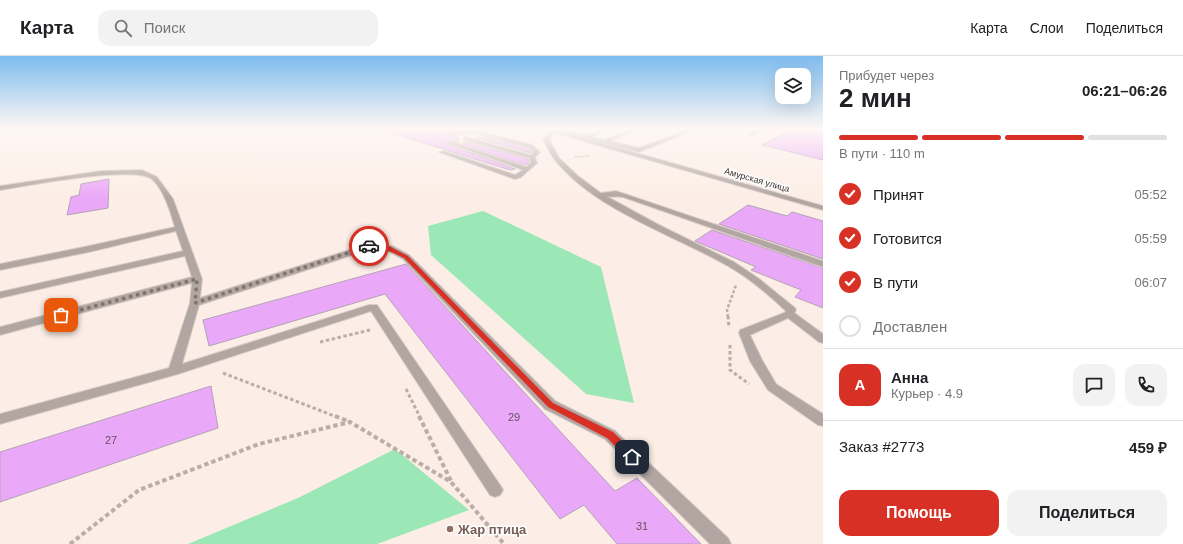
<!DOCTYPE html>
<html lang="ru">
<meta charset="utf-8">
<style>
:root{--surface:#fff;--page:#f2f2f2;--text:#202124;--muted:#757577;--line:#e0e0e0;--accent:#d93025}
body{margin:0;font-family:Helvetica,sans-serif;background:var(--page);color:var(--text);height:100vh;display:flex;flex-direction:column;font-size:15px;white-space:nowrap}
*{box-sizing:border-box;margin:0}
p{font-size:13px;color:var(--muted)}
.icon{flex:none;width:22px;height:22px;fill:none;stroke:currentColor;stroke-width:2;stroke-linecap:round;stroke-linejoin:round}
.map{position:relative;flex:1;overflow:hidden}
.panel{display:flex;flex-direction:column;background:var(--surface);width:360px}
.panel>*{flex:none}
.buttons{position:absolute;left:775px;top:12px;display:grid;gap:8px}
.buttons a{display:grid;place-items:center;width:36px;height:36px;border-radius:8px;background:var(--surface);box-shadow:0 4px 16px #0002;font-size:20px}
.pin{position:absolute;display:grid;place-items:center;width:34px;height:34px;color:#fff;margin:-17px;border-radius:8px;box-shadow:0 2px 6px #0006}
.courier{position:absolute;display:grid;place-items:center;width:40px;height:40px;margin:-20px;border:3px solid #d93025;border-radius:50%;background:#fff;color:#222;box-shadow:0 1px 5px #0007}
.headline em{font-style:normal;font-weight:800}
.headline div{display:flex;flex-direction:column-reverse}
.headline{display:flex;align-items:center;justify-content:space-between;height:68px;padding:0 16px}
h1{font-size:26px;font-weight:800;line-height:30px}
.bar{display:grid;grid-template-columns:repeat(4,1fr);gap:6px 4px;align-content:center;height:48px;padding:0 16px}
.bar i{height:5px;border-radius:3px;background:var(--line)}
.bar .active{background:var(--accent)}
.bar p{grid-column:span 4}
.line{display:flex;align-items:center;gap:10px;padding:0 16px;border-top:1px solid var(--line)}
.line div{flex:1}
.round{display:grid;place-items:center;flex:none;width:42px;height:42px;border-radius:12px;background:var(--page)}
ol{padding:0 16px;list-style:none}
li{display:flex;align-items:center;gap:12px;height:44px}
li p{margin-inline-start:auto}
li .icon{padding:4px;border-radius:50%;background:var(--accent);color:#fff;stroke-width:4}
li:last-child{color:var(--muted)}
li i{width:22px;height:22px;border:2px solid var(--line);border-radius:50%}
.primary-button{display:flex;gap:8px;margin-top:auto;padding:8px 16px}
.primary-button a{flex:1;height:46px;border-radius:12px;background:var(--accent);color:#fff;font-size:16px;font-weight:800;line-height:46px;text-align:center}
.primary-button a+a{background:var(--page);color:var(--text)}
header{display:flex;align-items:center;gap:24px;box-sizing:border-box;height:56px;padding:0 20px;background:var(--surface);border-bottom:1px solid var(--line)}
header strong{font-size:19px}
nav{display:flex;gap:22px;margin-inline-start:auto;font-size:14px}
.search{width:280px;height:36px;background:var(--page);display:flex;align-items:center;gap:10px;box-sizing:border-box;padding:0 14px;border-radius:12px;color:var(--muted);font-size:15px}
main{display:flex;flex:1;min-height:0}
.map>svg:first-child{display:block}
.green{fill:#9be7b5}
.building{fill:#eaa9f8;stroke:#b2a2b5}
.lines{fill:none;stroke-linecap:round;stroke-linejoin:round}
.service-casing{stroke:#d9ccc5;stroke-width:2}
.minor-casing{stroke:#d9ccc5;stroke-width:2}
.path-far3{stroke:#bbaea7;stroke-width:1.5;stroke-dasharray:1.5 1;stroke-linecap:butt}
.path-far2{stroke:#bbaea7;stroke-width:2.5;stroke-dasharray:3 2;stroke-linecap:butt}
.path-far1{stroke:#bbaea7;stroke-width:3;stroke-dasharray:3.5 2.5;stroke-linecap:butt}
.path{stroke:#bbaea7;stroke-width:4;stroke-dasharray:4.5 3;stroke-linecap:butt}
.service{fill:#b1a6a2;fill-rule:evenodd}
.minor{fill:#b1a6a2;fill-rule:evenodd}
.route{fill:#d93025}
.done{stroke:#7f746e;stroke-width:4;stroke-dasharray:0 7.2}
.education-dot{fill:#8d6e63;stroke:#fff;stroke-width:1.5}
.labels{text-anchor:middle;stroke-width:3;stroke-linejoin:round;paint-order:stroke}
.far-street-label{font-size:9px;fill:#3c332e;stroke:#fff}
.near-number-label{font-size:11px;fill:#685060}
.near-education-label{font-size:13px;font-weight:bold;fill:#785e54;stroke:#fff;text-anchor:start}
</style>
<header>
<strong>Карта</strong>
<div class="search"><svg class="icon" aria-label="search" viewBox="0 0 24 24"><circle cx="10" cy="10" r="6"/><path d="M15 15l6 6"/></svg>Поиск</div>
<nav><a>Карта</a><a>Слои</a><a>Поделиться</a></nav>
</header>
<main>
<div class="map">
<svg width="823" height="488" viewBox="0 0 823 488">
<rect width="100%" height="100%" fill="#fceee6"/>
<g class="green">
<polygon points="483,155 601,211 634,347 586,338 431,199 428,170"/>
<polygon points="395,393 469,454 377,488 188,488 298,442"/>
</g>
<g class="building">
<polygon points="392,73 439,73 458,80 459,87 453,85 447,86 447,88 515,113 510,114 392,77"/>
<polygon points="792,73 804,73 823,77 823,104 762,89"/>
<polygon points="482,81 527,92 532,96 531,97 477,82"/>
<polygon points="466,86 528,103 529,107 524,109 462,88"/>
<polygon points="109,123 108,152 67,159 71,141 79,139 81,128"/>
<polygon points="748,149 787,160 792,156 823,165 823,203 719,168"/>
<polygon points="712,174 823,212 823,252 795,241 801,234 751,214 756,211 695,185"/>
<polygon points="406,208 615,435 637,422 701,488 617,488 584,449 560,463 385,238 209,290 203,264"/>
<polygon points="211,330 218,372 0,446 0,396"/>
</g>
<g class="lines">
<defs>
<g id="service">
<polygon points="554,73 586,79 602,73 609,73 592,81 604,84 634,73 641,73 610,85 639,92 690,73 697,73 639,96 574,80 552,76"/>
<polygon points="757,73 763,73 753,79 748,78"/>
<polygon points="474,74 532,89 540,96 535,101 537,107 521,121 515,123 439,96 444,95 515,119 523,114 448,87 453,86 526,111 531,107 529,102 464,84 464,82 466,81 531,99 534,96 528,91 472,77"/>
<path d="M142,114L157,121L173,143L202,223L200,242L371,187L392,190L409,199L555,345L615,375L728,482L731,488H710L605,383L545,353L403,203L386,194L374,192L199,249L182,308L369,249H377L500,429L503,434L500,439L495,441L490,439L371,255L178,318L0,368V358L169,312L190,247L192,227L0,279V271L192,221L185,200L0,242V236L183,195L176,175L89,196L0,214V208L89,190L175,171C170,155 165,136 153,124C137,108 26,130 0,134V130L101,115Z"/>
<path d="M616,135L823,205V211L623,141C615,139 604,143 598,139L601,137Z"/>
<polygon points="789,255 793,256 823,278 823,287 819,286 788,262 750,279 762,304 776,328 823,358 823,370 818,369 768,334 750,305 739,277 740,274"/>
</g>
<g id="minor">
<polygon points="440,73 462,75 498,73 462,79"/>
<path d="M554,73H562L559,75L823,150V154L555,77L549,83L559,102L578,120L602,138L659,169L734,206L758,222L795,252L796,254L793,260H785L784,258L786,255C768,238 749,222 728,210C672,178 597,155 555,104C550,98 547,90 543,83L551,74Z"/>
</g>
</defs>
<use href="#service" class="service-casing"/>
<use href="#minor" class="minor-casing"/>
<polyline class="path-far3" points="575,101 590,100"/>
<polyline class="path-far2" points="728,261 727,254 736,229"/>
<g class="path-far1">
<polyline points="728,260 729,272"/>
<polyline points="320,286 370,274"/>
<polyline points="730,289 730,314 749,328"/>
<polyline points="223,317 337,361"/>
<polyline points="406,333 420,361"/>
</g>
<g class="path">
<polyline points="335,360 350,366"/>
<polyline points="419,360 451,425"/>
<polyline points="70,488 139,434 259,388 350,366 451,426 504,488"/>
</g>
<use href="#service" class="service"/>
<use href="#minor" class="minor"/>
</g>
<linearGradient id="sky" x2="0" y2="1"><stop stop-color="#7dbcee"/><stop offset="0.51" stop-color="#fef7f4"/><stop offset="1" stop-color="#fef7f4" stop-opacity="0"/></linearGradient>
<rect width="823" height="142" fill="url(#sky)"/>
<polygon class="route" points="374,187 391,191 408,200 553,347 613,376 636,398 636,404 629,404 607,382 548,351 404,202 387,194 366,190"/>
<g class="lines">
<polyline class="done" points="61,259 197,223 195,247 369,190"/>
</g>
<circle class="education-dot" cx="450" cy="473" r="4"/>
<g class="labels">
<g class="far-street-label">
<text transform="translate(757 124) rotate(16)" y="3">Амурская улица</text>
</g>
<g class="near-number-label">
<text x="514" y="365">29</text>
<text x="111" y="388">27</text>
<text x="642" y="474">31</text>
</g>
<g class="near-education-label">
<text x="458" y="478">Жар птица</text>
</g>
</g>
</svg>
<div class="buttons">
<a><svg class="icon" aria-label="layers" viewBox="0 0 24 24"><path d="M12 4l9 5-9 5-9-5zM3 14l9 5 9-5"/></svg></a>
</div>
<div class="pin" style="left:61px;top:259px;background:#ea580c"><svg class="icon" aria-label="bag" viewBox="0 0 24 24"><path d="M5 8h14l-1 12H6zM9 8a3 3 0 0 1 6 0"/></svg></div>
<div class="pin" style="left:632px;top:401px;background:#1f2937"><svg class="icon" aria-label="home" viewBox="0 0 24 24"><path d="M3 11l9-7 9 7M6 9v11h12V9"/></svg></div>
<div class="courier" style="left:369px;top:190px"><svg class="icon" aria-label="car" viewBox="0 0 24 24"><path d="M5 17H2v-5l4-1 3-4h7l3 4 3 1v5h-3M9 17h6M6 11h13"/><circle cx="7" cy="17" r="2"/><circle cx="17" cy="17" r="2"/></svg></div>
</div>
<section class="panel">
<div class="headline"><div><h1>2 мин</h1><p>Прибудет через</p></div><em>06:21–06:26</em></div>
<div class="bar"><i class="active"></i><i class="active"></i><i class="active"></i><i></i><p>В пути · 110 m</p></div>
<ol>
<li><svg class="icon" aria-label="check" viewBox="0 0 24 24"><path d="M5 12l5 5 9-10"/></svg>Принят<p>05:52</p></li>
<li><svg class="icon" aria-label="check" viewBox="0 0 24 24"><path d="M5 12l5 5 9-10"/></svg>Готовится<p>05:59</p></li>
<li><svg class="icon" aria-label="check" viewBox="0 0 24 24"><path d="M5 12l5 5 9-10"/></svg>В пути<p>06:07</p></li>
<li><i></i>Доставлен</li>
</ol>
<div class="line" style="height:72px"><b class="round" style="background:var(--accent);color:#fff">А</b><div><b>Анна</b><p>Курьер · 4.9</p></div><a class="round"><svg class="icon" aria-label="chat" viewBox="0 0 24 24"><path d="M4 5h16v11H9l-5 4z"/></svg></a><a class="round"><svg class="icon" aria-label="phone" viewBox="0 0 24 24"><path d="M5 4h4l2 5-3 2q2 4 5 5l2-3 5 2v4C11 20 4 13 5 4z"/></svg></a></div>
<div class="line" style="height:52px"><div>Заказ #2773</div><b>459 ₽</b></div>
<div class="primary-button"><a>Помощь</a><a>Поделиться</a></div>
</section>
</main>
